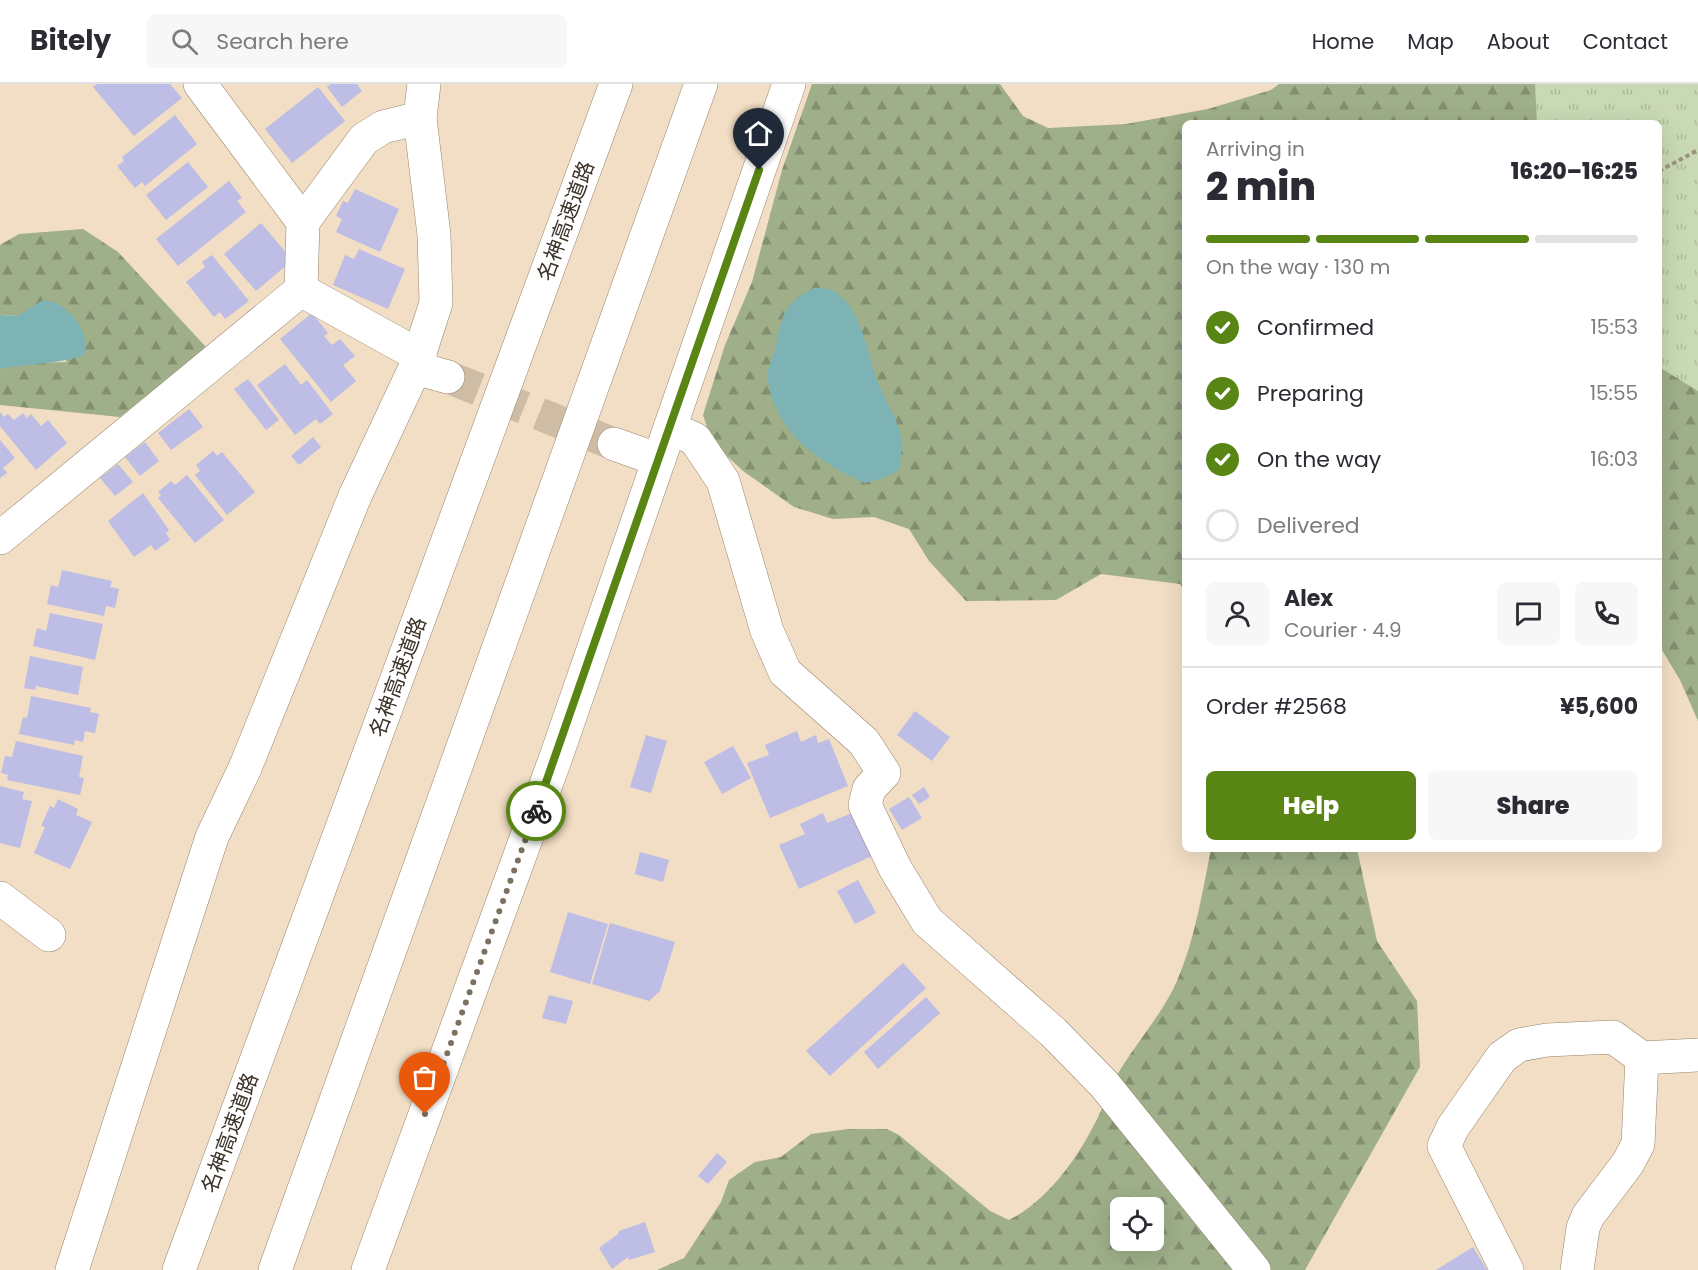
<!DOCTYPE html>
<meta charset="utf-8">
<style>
:root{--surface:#fff;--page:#f7f7f7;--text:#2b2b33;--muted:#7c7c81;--line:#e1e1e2;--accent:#588513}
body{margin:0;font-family:Poppins,"Noto Sans JP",sans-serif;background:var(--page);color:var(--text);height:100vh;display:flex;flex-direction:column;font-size:22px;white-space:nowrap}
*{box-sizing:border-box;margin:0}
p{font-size:20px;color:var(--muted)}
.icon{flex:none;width:33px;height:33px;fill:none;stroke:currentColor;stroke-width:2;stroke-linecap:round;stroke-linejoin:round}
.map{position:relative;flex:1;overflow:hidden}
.sheet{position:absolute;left:1182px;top:36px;width:480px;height:732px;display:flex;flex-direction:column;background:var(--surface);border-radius:9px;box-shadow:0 6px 24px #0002}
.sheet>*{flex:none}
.buttons{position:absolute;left:1110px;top:1113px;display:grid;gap:12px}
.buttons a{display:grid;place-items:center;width:54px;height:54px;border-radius:9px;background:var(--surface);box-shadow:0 6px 24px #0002;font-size:30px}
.pin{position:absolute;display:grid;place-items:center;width:51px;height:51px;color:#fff;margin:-62px -26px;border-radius:50% 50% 50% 0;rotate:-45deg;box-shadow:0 0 6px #0007}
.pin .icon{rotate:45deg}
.courier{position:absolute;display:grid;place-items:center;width:60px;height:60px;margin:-30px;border:4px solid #588513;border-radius:50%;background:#fff;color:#222;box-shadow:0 2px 8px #0007}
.headline em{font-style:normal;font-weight:800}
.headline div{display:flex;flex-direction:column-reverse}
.headline{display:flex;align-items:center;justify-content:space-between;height:102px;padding:0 24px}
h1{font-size:39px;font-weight:800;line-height:45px}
.bar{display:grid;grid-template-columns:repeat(4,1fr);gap:9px 6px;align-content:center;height:72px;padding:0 24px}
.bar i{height:8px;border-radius:4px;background:var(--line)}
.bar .selected{background:var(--accent)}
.bar p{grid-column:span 4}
.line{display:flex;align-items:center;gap:15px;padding:0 24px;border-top:2px solid var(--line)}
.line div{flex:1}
.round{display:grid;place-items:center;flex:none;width:63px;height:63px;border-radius:9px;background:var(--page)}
ol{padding:0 24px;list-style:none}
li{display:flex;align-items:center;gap:18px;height:66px}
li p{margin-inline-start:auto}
li .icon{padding:6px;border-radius:50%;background:var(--accent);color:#fff;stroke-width:4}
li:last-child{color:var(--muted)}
li i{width:33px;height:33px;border:3px solid var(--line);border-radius:50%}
.cta{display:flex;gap:12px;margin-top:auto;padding:12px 24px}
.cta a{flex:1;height:69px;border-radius:9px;background:var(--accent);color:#fff;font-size:24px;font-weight:800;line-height:69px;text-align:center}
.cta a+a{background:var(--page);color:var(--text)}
header{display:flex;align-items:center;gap:36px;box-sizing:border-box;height:84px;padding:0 30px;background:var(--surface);border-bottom:2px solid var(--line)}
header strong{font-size:28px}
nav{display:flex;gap:33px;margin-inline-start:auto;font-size:21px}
.search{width:420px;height:54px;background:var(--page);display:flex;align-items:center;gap:15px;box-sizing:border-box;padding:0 21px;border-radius:9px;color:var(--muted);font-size:22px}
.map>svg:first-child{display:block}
.forest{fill:url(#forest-firs);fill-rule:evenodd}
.park{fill:url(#park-tufts)}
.water{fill:#7db3b5}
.building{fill:#bdbde5}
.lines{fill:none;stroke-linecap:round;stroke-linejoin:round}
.minor-tunnel{stroke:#cebca5;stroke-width:33;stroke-dasharray:33 16;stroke-linecap:butt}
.minor-casing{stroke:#97846d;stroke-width:34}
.highway-casing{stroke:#97846d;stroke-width:34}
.path{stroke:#a1927f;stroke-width:4;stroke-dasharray:4.5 3;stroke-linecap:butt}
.minor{stroke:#fff;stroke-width:33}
.highway{stroke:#fff;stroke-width:33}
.done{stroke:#7c7060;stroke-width:6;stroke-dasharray:0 10.8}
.route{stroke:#588513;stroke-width:8}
.labels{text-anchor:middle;stroke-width:4.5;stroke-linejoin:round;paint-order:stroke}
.street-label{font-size:21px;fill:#3c342a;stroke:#fff}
</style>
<header>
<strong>Bitely</strong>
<div class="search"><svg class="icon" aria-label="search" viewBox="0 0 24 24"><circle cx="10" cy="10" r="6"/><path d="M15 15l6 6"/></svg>Search here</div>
<nav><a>Home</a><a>Map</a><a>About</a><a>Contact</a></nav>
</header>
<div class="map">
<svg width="1698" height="1186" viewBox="0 0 1698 1186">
<defs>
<pattern id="forest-firs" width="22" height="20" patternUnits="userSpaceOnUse" patternTransform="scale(1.5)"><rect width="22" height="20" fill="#9eaf89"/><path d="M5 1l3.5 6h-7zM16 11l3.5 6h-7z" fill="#828f70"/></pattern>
<pattern id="park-tufts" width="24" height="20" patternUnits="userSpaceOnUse" patternTransform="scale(1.5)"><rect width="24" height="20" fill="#c8d9b4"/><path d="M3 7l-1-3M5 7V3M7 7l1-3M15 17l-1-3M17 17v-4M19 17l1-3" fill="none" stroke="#adbb9b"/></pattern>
</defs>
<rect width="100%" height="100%" fill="#f2dec4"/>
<g class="forest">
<polygon points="812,0 1000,0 1023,32 1048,44 1126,40 1208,25 1271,6 1279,0 1637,0 1625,39 1185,39 1185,508 1180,500 1101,490 1056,516 966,517 929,477 909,445 874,433 833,435 794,423 743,387 712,358 703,331 725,261 752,198 782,86"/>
<polygon points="83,145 118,168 206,263 120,333 0,321 0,285 27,279 67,278 30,225 18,232 0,231 0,161 19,150"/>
<polygon points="1698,159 1698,637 1680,596 1659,561 1659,176"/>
<path d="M1211,765H1357L1377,857L1417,917L1420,983L1305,1186H657L684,1174L721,1118L729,1096L755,1078L781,1073L811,1050L849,1045H887L899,1051L990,1127L1009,1136C1049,1116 1080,1071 1099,1031C1105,1019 1109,1005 1116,993C1134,961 1162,931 1177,897C1195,855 1202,810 1211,765ZM1120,1124H1154V1156H1120Z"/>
</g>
<polygon class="park" points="1535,0 1698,0 1698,307 1659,283 1659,39 1537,39"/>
<g class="water">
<path d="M814,204C822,204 830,204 837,209C864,230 867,272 879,301C885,317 896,332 900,349C903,361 901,373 899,386L884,394L865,399C819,378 777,351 768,297C766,284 774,273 776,261C782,231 785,218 814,204Z"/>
<path d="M43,216C69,219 91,247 84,271C57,281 28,279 0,285V231L18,232Z"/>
</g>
<g class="building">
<polygon points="97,0 170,0 182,14 134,52 93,3"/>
<polygon points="331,0 357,0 362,7 342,23 327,3"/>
<polygon points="318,3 345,37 292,79 265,45"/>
<polygon points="175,31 197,60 145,102 142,98 135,104 117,82 124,77 122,73"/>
<polygon points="188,78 208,103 166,136 146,111"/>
<polygon points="229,97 242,114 237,117 246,128 178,182 156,155"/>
<polygon points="355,105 399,125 380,168 336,148 342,135 336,132 343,117 348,119"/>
<polygon points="261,139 288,171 288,180 256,207 224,170"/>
<polygon points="359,165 405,185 388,225 333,201 345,171 354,175"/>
<polygon points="212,171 249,217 225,235 220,228 214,233 186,198 205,183 202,178"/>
<polygon points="312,229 328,249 324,252 332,261 340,255 355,272 343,281 356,297 331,318 280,255"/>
<polygon points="285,280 301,301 307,296 333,330 320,340 316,335 295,351 257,301"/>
<polygon points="248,295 279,336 266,346 234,305"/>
<polygon points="189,325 203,343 171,366 158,349"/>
<polygon points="0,328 4,333 8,330 14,336 23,329 27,334 31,330 41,342 48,336 67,359 36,386 0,342"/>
<polygon points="313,353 321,363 299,381 291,372"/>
<polygon points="0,356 15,374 3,384 7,389 0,394"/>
<polygon points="145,358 159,377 140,392 125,373"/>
<polygon points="213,367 217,372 222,368 255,408 227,431 195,391 200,387 196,381"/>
<polygon points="118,380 133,398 115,412 100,394"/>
<polygon points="187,391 224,436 195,459 158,414 161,411 158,408 171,397 175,401"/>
<polygon points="143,409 169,446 166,449 170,456 155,467 151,461 134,473 108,437"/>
<polygon points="62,486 112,497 110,503 119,505 115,524 106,522 104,532 47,520 51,501 58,503"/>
<polygon points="50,529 103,540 95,576 33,562 37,544 46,547"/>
<polygon points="30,572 83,583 78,611 36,602 35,606 24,604"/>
<polygon points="31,612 91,624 90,628 99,630 95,649 85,647 83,658 75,656 74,661 19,650 23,633 27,634"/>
<polygon points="915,627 950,653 932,677 897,651"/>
<polygon points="797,647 801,658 816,651 818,659 829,655 848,702 770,734 747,679 769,671 765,661"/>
<polygon points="646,651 667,657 651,709 630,703"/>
<polygon points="16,657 83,672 79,693 84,694 80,711 7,696 8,691 1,689 5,672 12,673"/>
<polygon points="733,662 751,694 722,710 704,678"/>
<polygon points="0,702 24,708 22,715 32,717 20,764 0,759"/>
<polygon points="924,703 930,713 919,720 912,711"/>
<polygon points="909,713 922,734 902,746 889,725"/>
<polygon points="58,715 78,725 76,731 92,738 70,785 34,769 45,743 41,742 50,722 54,724"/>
<polygon points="823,729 827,739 852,729 872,772 799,805 779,761 805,750 800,740"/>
<polygon points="640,768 669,776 663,798 635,790"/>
<polygon points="858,796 876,829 855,840 837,807"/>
<polygon points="568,828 608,840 590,900 550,888"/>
<polygon points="610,839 675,858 660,907 649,917 592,900"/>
<polygon points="903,879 926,904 830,992 806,967"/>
<polygon points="549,911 573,917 566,940 542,934"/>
<polygon points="926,913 940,929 878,985 864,968"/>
<polygon points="717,1069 727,1078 708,1100 698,1092"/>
<polygon points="645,1138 655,1168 629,1176 628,1173 612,1185 599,1164 618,1150 619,1147"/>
<polygon points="1473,1163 1487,1186 1436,1186"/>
</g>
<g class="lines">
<polyline class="minor-tunnel" points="448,293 614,360"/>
<defs>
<g id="minor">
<polyline points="303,138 364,55 383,43 420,34"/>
<polyline points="301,206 420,272"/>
<polyline points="415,284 448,293"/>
<polyline points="670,344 695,355 723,397 767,547 785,588 864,658 884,689 869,705 865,721 895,784 927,837 1053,948 1104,1000 1254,1186"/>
<polyline points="614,360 659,376"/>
<polyline points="0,454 301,206 303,138 200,0"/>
<polyline points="0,814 49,851"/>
<polyline points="72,1186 212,753 245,684 355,412 415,284 436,219 434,151 420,34 424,0"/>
<polyline points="368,1186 556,673 789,0"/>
<polyline points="1507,1186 1444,1062 1453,1043 1502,973 1519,961 1547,956 1613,953 1642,974 1698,971"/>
<polyline points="1577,1186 1583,1144 1588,1132 1628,1079 1638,1060 1642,974"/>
</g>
<g id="highway">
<polyline points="179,1186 616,0"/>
<polyline points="275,1186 701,0"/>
</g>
</defs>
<use href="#minor" class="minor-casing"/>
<use href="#highway" class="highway-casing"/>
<polyline class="path" points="1659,87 1698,66"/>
<use href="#minor" class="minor"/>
<use href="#highway" class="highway"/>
</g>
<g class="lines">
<polyline class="done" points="425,1030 536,727"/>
<polyline class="route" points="536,727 759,86"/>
</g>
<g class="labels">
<g class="street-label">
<text transform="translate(566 137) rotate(-70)" y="7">名神高速道路</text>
<text transform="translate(398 593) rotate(-70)" y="7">名神高速道路</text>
<text transform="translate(230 1049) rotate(-70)" y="7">名神高速道路</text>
</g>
</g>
</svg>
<div class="buttons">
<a><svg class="icon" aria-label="locate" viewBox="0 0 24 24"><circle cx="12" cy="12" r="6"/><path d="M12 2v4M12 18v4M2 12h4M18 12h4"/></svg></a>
</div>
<div class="pin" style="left:425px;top:1030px;background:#ea580c"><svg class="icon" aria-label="bag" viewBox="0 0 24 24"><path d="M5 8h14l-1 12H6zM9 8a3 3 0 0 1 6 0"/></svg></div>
<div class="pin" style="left:759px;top:86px;background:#1f2937"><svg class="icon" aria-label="home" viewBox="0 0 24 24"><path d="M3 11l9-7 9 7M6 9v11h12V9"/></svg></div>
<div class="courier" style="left:536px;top:727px"><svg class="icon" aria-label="bike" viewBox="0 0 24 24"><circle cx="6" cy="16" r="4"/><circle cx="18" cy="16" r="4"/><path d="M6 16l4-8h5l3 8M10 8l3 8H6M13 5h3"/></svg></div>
<section class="sheet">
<div class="headline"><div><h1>2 min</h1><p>Arriving in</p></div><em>16:20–16:25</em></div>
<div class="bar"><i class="selected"></i><i class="selected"></i><i class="selected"></i><i></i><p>On the way · 130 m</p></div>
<ol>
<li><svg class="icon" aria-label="check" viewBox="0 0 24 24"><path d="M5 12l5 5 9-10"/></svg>Confirmed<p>15:53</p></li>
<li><svg class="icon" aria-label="check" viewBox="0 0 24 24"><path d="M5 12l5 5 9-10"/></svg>Preparing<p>15:55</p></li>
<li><svg class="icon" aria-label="check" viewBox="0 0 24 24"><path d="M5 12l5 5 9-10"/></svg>On the way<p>16:03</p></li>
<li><i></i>Delivered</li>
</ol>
<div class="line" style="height:108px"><a class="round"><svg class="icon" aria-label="person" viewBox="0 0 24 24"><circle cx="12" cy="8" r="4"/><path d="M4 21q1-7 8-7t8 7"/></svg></a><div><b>Alex</b><p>Courier · 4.9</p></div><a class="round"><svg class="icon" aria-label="chat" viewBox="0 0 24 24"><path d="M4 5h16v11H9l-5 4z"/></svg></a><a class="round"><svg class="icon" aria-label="phone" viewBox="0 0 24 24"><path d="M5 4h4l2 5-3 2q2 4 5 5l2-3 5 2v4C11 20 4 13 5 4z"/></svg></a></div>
<div class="line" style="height:78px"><div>Order #2568</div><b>¥5,600</b></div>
<div class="cta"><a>Help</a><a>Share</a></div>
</section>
</div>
